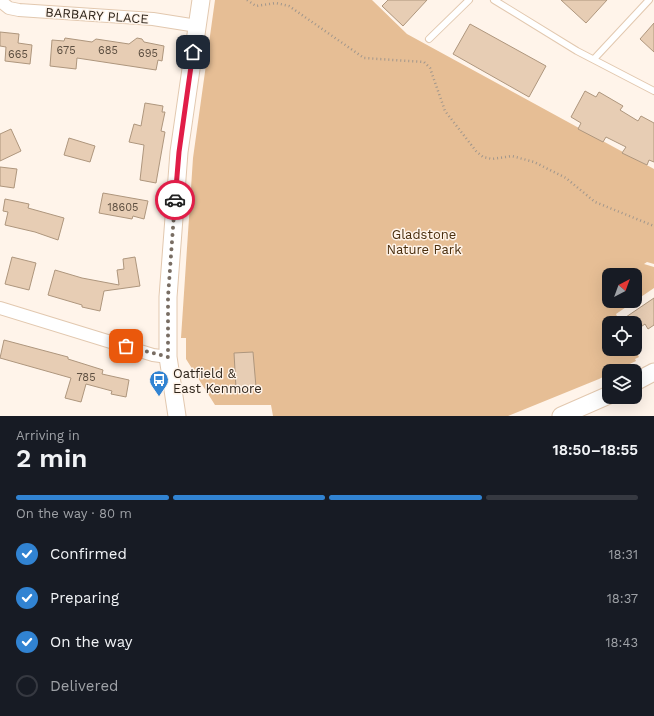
<!DOCTYPE html>
<meta charset="utf-8">
<style>
:root{--surface:#171b24;--page:#242831;--text:#f1f3f6;--muted:#9ea1a6;--line:#363941;--accent:#3183d2}
body{margin:0;font-family:"Work Sans",sans-serif;background:var(--page);color:var(--text);height:100vh;display:flex;flex-direction:column;font-size:15px;white-space:nowrap}
*{box-sizing:border-box;margin:0}
p{font-size:13px;color:var(--muted)}
.icon{flex:none;width:22px;height:22px;fill:none;stroke:currentColor;stroke-width:2;stroke-linecap:round;stroke-linejoin:round}
.map{position:relative;height:416px;overflow:hidden}
.drawer{display:flex;flex-direction:column;background:var(--surface);flex:1}
.drawer>*{flex:none}
.needle{width:26px;rotate:41deg}
.buttons{position:absolute;left:602px;top:268px;display:grid;gap:8px}
.buttons a{display:grid;place-items:center;width:40px;height:40px;border-radius:8px;background:var(--surface);box-shadow:0 4px 16px #0002;font-size:20px}
.pin{position:absolute;display:grid;place-items:center;width:34px;height:34px;color:#fff;margin:-17px;border-radius:8px;box-shadow:0 2px 6px #0006}
.courier{position:absolute;display:grid;place-items:center;width:40px;height:40px;margin:-20px;border:3px solid #e11d48;border-radius:50%;background:#fff;color:#222;box-shadow:0 1px 5px #0007}
.headline em{font-style:normal;font-weight:600}
.headline div{display:flex;flex-direction:column-reverse}
.headline{display:flex;align-items:center;justify-content:space-between;height:68px;padding:0 16px}
h1{font-size:26px;font-weight:600;line-height:30px}
.bar{display:grid;grid-template-columns:repeat(4,1fr);gap:6px 4px;align-content:center;height:48px;padding:0 16px}
.bar i{height:5px;border-radius:3px;background:var(--line)}
.bar .selected{background:var(--accent)}
.bar p{grid-column:span 4}
ol{padding:0 16px;list-style:none}
li{display:flex;align-items:center;gap:12px;height:44px}
li p{margin-inline-start:auto}
li .icon{padding:4px;border-radius:50%;background:var(--accent);color:#fff;stroke-width:4}
li:last-child{color:var(--muted)}
li i{width:22px;height:22px;border:2px solid var(--line);border-radius:50%}
.map>svg:first-child{display:block}
.green{fill:#e6be95}
.building{fill:#e7cdb4;stroke:#ae967d}
.lines{fill:none;stroke-linecap:round;stroke-linejoin:round}
.lane-casing{stroke:#e2c8af;stroke-width:8}
.street-casing{stroke:#e2c8af;stroke-width:14}
.secondary-casing{stroke:#e2c8af;stroke-width:19}
.path{stroke:#a0968c;stroke-width:2.5;stroke-dasharray:1 3;stroke-linecap:butt}
.lane{stroke:#fff;stroke-width:6}
.street{stroke:#fff;stroke-width:12}
.secondary{stroke:#fff;stroke-width:17}
.done{stroke:#786d63;stroke-width:4;stroke-dasharray:0 7.2}
.route{stroke:#e11d48;stroke-width:5}
.labels{text-anchor:middle;stroke-width:3;stroke-linejoin:round;paint-order:stroke}
.number-label{font-size:11px;fill:#5d4f41}
.street-label{font-size:13px;fill:#2f251b;stroke:#fff4ea}
.park-label{font-size:13px;fill:#4a2e0d;stroke:#fff4ea}
.poi-label{font-size:13px;fill:#2f251b;stroke:#fff4ea;text-anchor:start}
</style>
<div class="map">
<svg width="654" height="416" viewBox="0 0 654 416">
<rect width="100%" height="100%" fill="#fff4ea"/>
<polygon class="green" points="215,0 372,0 407,34 654,169 654,264 647,262 644,264 654,267 654,288 635,301 635,275 609,275 609,301 635,301 616,314 620,323 609,323 609,349 635,349 639,357 635,359 636,361 615,371 609,371 609,374 599,379 508,416 273,416 271,405 215,405 186,359 186,338 181,338 193,158"/>
<g class="building">
<polygon points="388,0 427,0 403,26 382,6"/>
<polygon points="561,0 607,0 586,23"/>
<polygon points="654,23 654,52 640,39"/>
<polygon points="470,24 546,66 529,97 453,54"/>
<polygon points="0,32 19,34 18,43 32,45 30,64 5,61 6,47 0,46"/>
<polygon points="65,38 92,42 96,39 129,44 137,38 142,39 144,42 164,46 162,61 158,60 156,70 77,58 76,69 50,66 52,40 64,41"/>
<polygon points="585,91 596,97 599,92 623,106 620,110 638,121 641,116 654,123 654,162 649,160 647,165 622,153 626,147 606,137 603,142 578,129 581,123 571,117"/>
<polygon points="145,103 163,106 162,112 165,112 161,131 165,132 156,183 140,180 144,145 129,142 134,124 141,126"/>
<polygon points="11,129 21,151 0,161 0,134"/>
<polygon points="69,138 95,146 90,162 64,155"/>
<polygon points="0,167 17,169 14,188 0,186"/>
<polygon points="103,193 148,201 144,219 133,216 132,219 99,213"/>
<polygon points="5,199 29,204 28,208 64,218 58,240 35,232 5,225 8,212 3,211"/>
<polygon points="12,257 36,263 29,290 5,284"/>
<polygon points="135,257 140,286 104,291 100,311 82,307 82,305 48,295 55,270 82,278 119,285 117,270 124,269 123,259"/>
<polygon points="654,298 654,325 648,329 645,324 635,331 635,323 630,323 626,317"/>
<polygon points="4,340 68,357 68,359 103,370 102,374 129,380 126,397 111,394 112,391 86,384 81,402 65,398 71,378 0,358"/>
<polygon points="253,352 256,387 236,388 234,353"/>
</g>
<g class="lines">
<defs>
<g id="lane">
<polyline points="494,0 577,51 654,91"/>
<polyline points="429,39 469,0"/>
<polyline points="594,59 649,0"/>
</g>
<g id="street">
<polyline points="0,1 9,8 19,10 153,19 197,26"/>
<polyline points="0,308 153,355 168,357"/>
</g>
<g id="secondary">
<polyline points="635,382 654,372"/>
<polyline points="177,416 168,357 168,297 179,152 201,0"/>
<polyline points="561,416 609,395"/>
</g>
</defs>
<use href="#lane" class="lane-casing"/>
<use href="#street" class="street-casing"/>
<use href="#secondary" class="secondary-casing"/>
<polyline class="path" points="247,0 256,6 276,3 289,6 364,58 424,62 430,68 445,111 476,151 483,157 492,159 512,156 534,162 566,178 595,202 654,226"/>
<use href="#lane" class="lane"/>
<use href="#street" class="street"/>
<use href="#secondary" class="secondary"/>
</g>
<g class="lines">
<polyline class="done" points="126,346 168,357 168,297 175,200"/>
<polyline class="route" points="175,200 179,152 193,52"/>
</g>
<defs>
<symbol id="bus-pin" viewBox="-11 -11 22 30"><path d="M0 17L-7.5 6A9.5 9.5 0 1 1 7.5 6Z" fill="#3183d2" stroke="#fff4ea"/><path d="M-5-6H5V4H4V6H2V4H-2V6H-4V4H-5ZM-3.5-4V0h7V-4ZM-3.5 1.2v1.5H-2V1.2ZM2 1.2v1.5H3.5V1.2Z" fill="#fff"/></symbol>
</defs>
<g fill-rule="evenodd">
<use href="#bus-pin" x="148" y="369" width="22" height="30"/>
</g>
<g class="labels">
<g class="number-label">
<text x="66" y="54">675</text>
<text x="108" y="54">685</text>
<text x="148" y="57">695</text>
<text x="18" y="58">665</text>
<text x="123" y="211">18605</text>
<text x="86" y="381">785</text>
</g>
<g class="street-label">
<text transform="translate(97 15) rotate(4)" y="5">BARBARY PLACE</text>
</g>
<g class="park-label">
<text x="424" y="239">Gladstone<tspan x="424" dy="15">Nature Park</tspan></text>
</g>
<g class="poi-label">
<text x="173" y="378">Oatfield &amp;<tspan x="173" dy="15">East Kenmore</tspan></text>
</g>
</g>
</svg>
<div class="buttons">
<a><svg class="needle" viewBox="-14 -14 28 28"><path d="M0-13l5 13h-10z" fill="#e53935"/><path d="M0 13l5-13h-10z" fill="#9ea1a6"/></svg></a>
<a><svg class="icon" aria-label="locate" viewBox="0 0 24 24"><circle cx="12" cy="12" r="6"/><path d="M12 2v4M12 18v4M2 12h4M18 12h4"/></svg></a>
<a><svg class="icon" aria-label="layers" viewBox="0 0 24 24"><path d="M12 4l9 5-9 5-9-5zM3 14l9 5 9-5"/></svg></a>
</div>
<div class="pin" style="left:126px;top:346px;background:#ea580c"><svg class="icon" aria-label="bag" viewBox="0 0 24 24"><path d="M5 8h14l-1 12H6zM9 8a3 3 0 0 1 6 0"/></svg></div>
<div class="pin" style="left:193px;top:52px;background:#1f2937"><svg class="icon" aria-label="home" viewBox="0 0 24 24"><path d="M3 11l9-7 9 7M6 9v11h12V9"/></svg></div>
<div class="courier" style="left:175px;top:200px"><svg class="icon" aria-label="car" viewBox="0 0 24 24"><path d="M5 17H2v-5l4-1 3-4h7l3 4 3 1v5h-3M9 17h6M6 11h13"/><circle cx="7" cy="17" r="2"/><circle cx="17" cy="17" r="2"/></svg></div>
</div>
<section class="drawer">
<div class="headline"><div><h1>2 min</h1><p>Arriving in</p></div><em>18:50–18:55</em></div>
<div class="bar"><i class="selected"></i><i class="selected"></i><i class="selected"></i><i></i><p>On the way · 80 m</p></div>
<ol>
<li><svg class="icon" aria-label="check" viewBox="0 0 24 24"><path d="M5 12l5 5 9-10"/></svg>Confirmed<p>18:31</p></li>
<li><svg class="icon" aria-label="check" viewBox="0 0 24 24"><path d="M5 12l5 5 9-10"/></svg>Preparing<p>18:37</p></li>
<li><svg class="icon" aria-label="check" viewBox="0 0 24 24"><path d="M5 12l5 5 9-10"/></svg>On the way<p>18:43</p></li>
<li><i></i>Delivered</li>
</ol>
</section>
